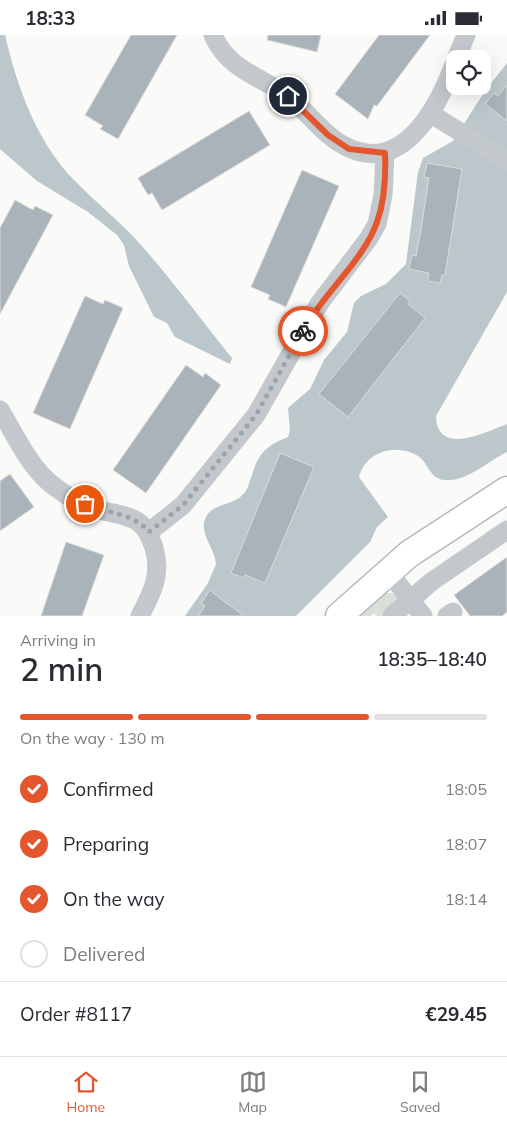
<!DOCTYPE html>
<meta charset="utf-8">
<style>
:root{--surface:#fff;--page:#f2f2f3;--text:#2b2b33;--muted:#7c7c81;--line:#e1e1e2;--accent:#e4572e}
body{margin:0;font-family:Mulish,sans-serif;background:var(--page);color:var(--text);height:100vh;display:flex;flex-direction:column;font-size:19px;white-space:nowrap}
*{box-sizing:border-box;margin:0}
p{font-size:16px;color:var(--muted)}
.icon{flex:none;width:28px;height:28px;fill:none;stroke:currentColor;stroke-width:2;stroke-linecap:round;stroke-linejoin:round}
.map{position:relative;height:581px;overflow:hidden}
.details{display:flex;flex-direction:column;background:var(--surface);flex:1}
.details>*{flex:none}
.controls{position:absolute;left:446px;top:15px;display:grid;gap:10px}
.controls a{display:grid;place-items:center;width:45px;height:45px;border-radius:10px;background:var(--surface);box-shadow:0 5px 20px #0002;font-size:25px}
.pin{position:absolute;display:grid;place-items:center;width:42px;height:42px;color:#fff;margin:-21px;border:2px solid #fff;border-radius:50%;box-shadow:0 1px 5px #0007}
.courier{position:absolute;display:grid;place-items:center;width:50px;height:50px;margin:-25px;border:4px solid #e4572e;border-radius:50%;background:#fff;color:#222;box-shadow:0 1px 6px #0007}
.summary em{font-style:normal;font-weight:600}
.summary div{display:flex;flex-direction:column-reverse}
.summary{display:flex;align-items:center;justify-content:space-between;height:85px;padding:0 20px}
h1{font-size:32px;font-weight:600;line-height:38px}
.bar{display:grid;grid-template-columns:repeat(4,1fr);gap:8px 5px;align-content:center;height:60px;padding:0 20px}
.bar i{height:6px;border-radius:4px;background:var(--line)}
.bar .on{background:var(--accent)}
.bar p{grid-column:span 4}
.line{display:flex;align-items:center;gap:12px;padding:0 20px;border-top:1px solid var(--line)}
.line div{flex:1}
ol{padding:0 20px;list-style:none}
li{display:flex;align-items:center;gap:15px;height:55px}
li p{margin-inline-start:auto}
li .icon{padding:5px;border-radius:50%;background:var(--accent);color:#fff;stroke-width:4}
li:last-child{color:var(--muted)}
li i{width:28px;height:28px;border:2px solid var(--line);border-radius:50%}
.status{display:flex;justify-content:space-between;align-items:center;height:35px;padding:0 25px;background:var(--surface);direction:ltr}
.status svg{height:14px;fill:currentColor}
.dock{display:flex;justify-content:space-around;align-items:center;height:70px;border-top:1px solid var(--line);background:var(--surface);font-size:14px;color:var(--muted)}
.dock a{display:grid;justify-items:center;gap:2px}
.dock .on{color:var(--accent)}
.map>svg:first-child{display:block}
.green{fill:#dadfd7}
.water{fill:#bbc7cb}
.building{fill:#aab3b9;stroke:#dcdcda}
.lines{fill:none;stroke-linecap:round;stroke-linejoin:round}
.secondary-casing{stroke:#b3babf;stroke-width:29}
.street{stroke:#c3c8cc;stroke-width:19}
.secondary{stroke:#fff;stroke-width:26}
.done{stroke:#99a4ac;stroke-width:5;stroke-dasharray:0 9}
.route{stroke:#e4572e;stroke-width:6}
</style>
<div class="status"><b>18:33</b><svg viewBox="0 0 49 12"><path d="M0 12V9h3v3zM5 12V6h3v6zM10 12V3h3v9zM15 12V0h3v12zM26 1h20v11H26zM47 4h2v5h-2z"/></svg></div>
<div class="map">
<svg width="507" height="581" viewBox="0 0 507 581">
<rect width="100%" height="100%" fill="#fafaf8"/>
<polygon class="green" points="382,558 392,558 398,563 388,581 377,581 374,578 371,581 351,581"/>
<g class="water">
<path d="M0,0H5C17,52 37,108 75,146C96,168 121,187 141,210C173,246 202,286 232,323L230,329L175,302L167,288L154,282L129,231L124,210L117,200L88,177L37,146L0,114Z"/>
<path d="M507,28V257L436,381C437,422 486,397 507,389V417C488,426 467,447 445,445C429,444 429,428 418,421C396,408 366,416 359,442L388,482L377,492L370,507L296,581H185L208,548L216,529C215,514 202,502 204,488C208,466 234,473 245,457C248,454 249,447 251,443C258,419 265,411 288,402L290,395L288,373L310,354L324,325L347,297L354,268L361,261L386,249L406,229L418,137L423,123L453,106L485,56Z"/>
</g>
<g class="building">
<polygon points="131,0 177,0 118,104 100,94 103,91 85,80"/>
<polygon points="268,0 321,0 317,17 267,5"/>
<polygon points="379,0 430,0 377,71 374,70 368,84 335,59"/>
<polygon points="507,50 507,86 485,69 494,58 498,61"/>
<polygon points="249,76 270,110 162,175 152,158 148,160 138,143"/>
<polygon points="427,128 462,134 445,240 442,240 440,248 428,246 429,238 409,234 412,220 416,221 421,195 429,143 424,142"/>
<polygon points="302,135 339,151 286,272 268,264 270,260 251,252"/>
<polygon points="15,165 33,175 35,171 53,180 0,279 0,193"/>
<polygon points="400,258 410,266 408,269 425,283 348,382 319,359"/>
<polygon points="85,261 103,269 105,265 123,273 70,394 33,378"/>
<polygon points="186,330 203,342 205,338 221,350 146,458 113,435"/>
<polygon points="280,418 314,432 265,548 245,540 244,543 231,538"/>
<polygon points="10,439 34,472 0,496 0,446"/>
<polygon points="66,507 104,520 82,581 41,581"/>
<polygon points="507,522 507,577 502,581 470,581 454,560"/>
<polygon points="210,555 221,564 244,581 198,581 205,571 201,568"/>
</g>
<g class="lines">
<defs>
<polyline id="secondary" points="339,581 409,519 507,455"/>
</defs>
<use href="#secondary" class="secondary-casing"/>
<g class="street">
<path d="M213,0C228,35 260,41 288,61C306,75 319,95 338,107C399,147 437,75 455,27"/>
<polyline points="456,24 466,0"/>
<polyline points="431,79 507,126"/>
<path d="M0,375C16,401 30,434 55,452C67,461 84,471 99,475C128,482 144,480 154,513C162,539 152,558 140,581"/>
<polyline points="149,497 183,470 256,380 319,269 369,203 377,189 383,160 385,118"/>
<polyline points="388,536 423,581"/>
<polyline points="392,581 431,547 507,495"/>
<polyline points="447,581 453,577"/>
</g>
<use href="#secondary" class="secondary"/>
</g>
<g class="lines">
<path class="done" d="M85,469C108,479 132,477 149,497L183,470L256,380L303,296"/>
<path class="route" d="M288,61L328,100L349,114L385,118C386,142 385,165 377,187C364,225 322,260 303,296"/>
</g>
</svg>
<div class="controls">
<a><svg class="icon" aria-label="locate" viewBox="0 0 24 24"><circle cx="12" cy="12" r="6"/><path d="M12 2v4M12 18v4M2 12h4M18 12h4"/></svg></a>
</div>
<div class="pin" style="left:85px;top:469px;background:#ea580c"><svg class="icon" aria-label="bag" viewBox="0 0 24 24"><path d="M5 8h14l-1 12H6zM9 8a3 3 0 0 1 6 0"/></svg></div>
<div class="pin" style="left:288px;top:61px;background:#1f2937"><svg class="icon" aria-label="home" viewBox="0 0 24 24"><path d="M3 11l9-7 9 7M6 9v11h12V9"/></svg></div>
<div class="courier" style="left:303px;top:296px"><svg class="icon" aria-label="bike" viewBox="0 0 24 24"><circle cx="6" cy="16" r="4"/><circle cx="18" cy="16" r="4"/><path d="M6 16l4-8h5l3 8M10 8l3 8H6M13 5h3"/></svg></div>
</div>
<section class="details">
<div class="summary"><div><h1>2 min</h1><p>Arriving in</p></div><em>18:35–18:40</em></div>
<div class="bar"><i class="on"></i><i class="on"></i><i class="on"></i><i></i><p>On the way · 130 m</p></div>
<ol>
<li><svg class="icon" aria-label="check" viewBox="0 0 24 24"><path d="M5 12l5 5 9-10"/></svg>Confirmed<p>18:05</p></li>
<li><svg class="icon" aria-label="check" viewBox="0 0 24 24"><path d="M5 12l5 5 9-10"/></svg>Preparing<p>18:07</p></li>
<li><svg class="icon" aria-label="check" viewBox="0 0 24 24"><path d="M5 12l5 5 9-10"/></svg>On the way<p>18:14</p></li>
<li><i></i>Delivered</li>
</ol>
<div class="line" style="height:65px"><div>Order #8117</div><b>€29.45</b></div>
</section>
<nav class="dock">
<a class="on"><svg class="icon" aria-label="home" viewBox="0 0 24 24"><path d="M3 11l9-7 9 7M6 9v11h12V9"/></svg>Home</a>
<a><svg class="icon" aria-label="map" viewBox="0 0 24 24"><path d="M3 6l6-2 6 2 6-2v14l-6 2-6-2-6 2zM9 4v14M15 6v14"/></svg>Map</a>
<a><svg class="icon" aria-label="saved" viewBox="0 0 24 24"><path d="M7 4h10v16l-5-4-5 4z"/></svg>Saved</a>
</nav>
